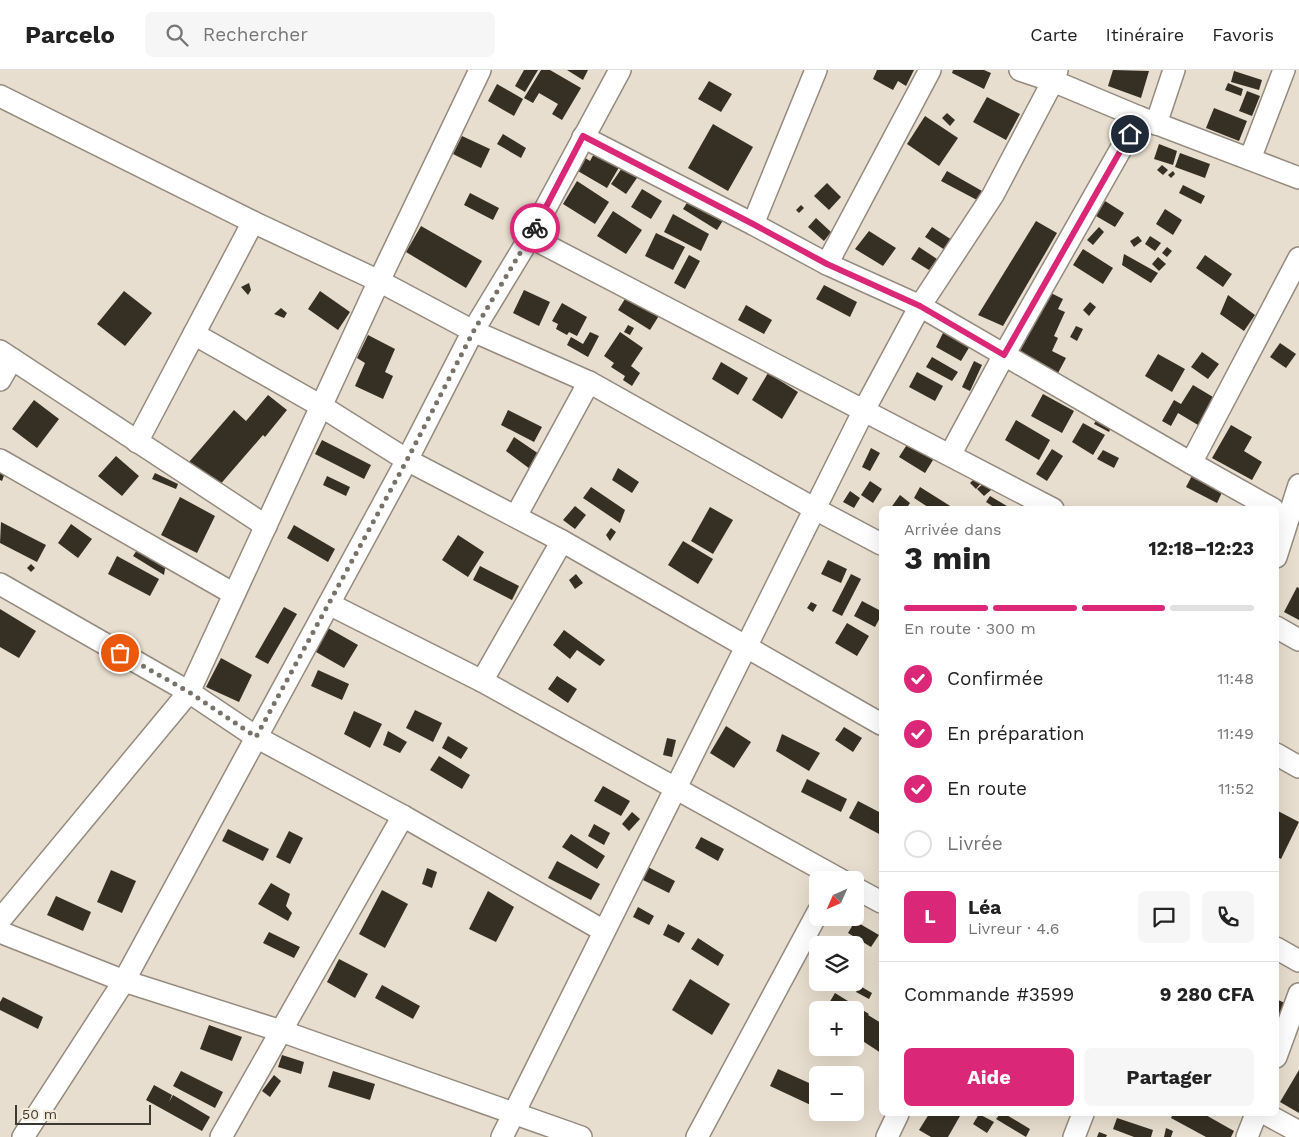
<!DOCTYPE html>
<html lang="fr">
<meta charset="utf-8">
<style>
:root{--surface:#fff;--page:#f6f6f6;--text:#222;--muted:#767676;--line:#e0e0e0;--accent:#db2777}
body{margin:0;font-family:"Work Sans",sans-serif;background:var(--page);color:var(--text);height:100vh;display:flex;flex-direction:column;font-size:19px;white-space:nowrap}
*{box-sizing:border-box;margin:0}
p{font-size:16px;color:var(--muted)}
.icon{flex:none;width:28px;height:28px;fill:none;stroke:currentColor;stroke-width:2;stroke-linecap:round;stroke-linejoin:round}
.map{position:relative;flex:1;overflow:hidden}
.details{position:absolute;left:879px;top:436px;width:400px;height:610px;display:flex;flex-direction:column;background:var(--surface);border-radius:8px;box-shadow:0 5px 20px #0002}
.details>*{flex:none}
.needle{width:32px;rotate:225deg}
.tools{position:absolute;left:809px;top:801px;display:grid;gap:10px}
.tools a{display:grid;place-items:center;width:55px;height:55px;border-radius:8px;background:var(--surface);box-shadow:0 5px 20px #0002;font-size:25px}
.scale{position:absolute;left:15px;bottom:12px;width:136px;box-sizing:border-box;padding-left:5px;border:2px solid #3c3832;border-top:0;font-size:14px;line-height:18px;white-space:nowrap;color:#3c3832;-webkit-text-stroke:4px #f5ebdc;paint-order:stroke}
.pin{position:absolute;display:grid;place-items:center;width:42px;height:42px;color:#fff;margin:-21px;border:2px solid #fff;border-radius:50%;box-shadow:0 1px 5px #0007}
.courier{position:absolute;display:grid;place-items:center;width:50px;height:50px;margin:-25px;border:4px solid #db2777;border-radius:50%;background:#fff;color:#222;box-shadow:0 1px 6px #0007}
.headline em{font-style:normal;font-weight:700}
.headline div{display:flex;flex-direction:column-reverse}
.headline{display:flex;align-items:center;justify-content:space-between;height:85px;padding:0 25px}
h1{font-size:32px;font-weight:700;line-height:38px}
.bar{display:grid;grid-template-columns:repeat(4,1fr);gap:8px 5px;align-content:center;height:60px;padding:0 25px}
.bar i{height:6px;border-radius:4px;background:var(--line)}
.bar .current{background:var(--accent)}
.bar p{grid-column:span 4}
.line{display:flex;align-items:center;gap:12px;padding:0 25px;border-top:1px solid var(--line)}
.line div{flex:1}
.round{display:grid;place-items:center;flex:none;width:52px;height:52px;border-radius:8px;background:var(--page)}
ol{padding:0 25px;list-style:none}
li{display:flex;align-items:center;gap:15px;height:55px}
li p{margin-inline-start:auto}
li .icon{padding:5px;border-radius:50%;background:var(--accent);color:#fff;stroke-width:4}
li:last-child{color:var(--muted)}
li i{width:28px;height:28px;border:2px solid var(--line);border-radius:50%}
.action{display:flex;gap:10px;margin-top:auto;padding:10px 25px}
.action a{flex:1;height:58px;border-radius:8px;background:var(--accent);color:#fff;font-size:20px;font-weight:700;line-height:58px;text-align:center}
.action a+a{background:var(--page);color:var(--text)}
header{display:flex;align-items:center;gap:30px;box-sizing:border-box;height:70px;padding:0 25px;background:var(--surface);border-bottom:1px solid var(--line)}
header strong{font-size:24px}
nav{display:flex;gap:28px;margin-inline-start:auto;font-size:18px}
.search{width:350px;height:45px;background:var(--page);display:flex;align-items:center;gap:12px;box-sizing:border-box;padding:0 18px;border-radius:8px;color:var(--muted);font-size:19px}
.map>svg:first-child{display:block}
.building{fill:#362f23}
.lines{fill:none;stroke-linecap:round;stroke-linejoin:round}
.minor-casing{stroke:#948b7e;stroke-width:24}
.minor{stroke:#fff;stroke-width:21}
.done{stroke:#787269;stroke-width:5;stroke-dasharray:0 9}
.route{stroke:#db2777;stroke-width:6}
</style>
<header>
<strong>Parcelo</strong>
<div class="search"><svg class="icon" aria-label="search" viewBox="0 0 24 24"><circle cx="10" cy="10" r="6"/><path d="M15 15l6 6"/></svg>Rechercher</div>
<nav><a>Carte</a><a>Itinéraire</a><a>Favoris</a></nav>
</header>
<div class="map">
<svg width="1299" height="1067" viewBox="0 0 1299 1067">
<rect width="100%" height="100%" fill="#e8decf"/>
<g class="building">
<polygon points="524,0 538,0 525,22 515,16"/>
<polygon points="541,0 550,0 581,18 562,50 552,44 558,34 539,23 533,33 524,28"/>
<polygon points="567,0 588,0 583,10"/>
<polygon points="877,0 914,0 906,16 898,11 893,20 873,9"/>
<polygon points="953,0 984,0 991,3 984,19 952,3"/>
<polygon points="1113,0 1149,1 1141,28 1108,16"/>
<polygon points="1234,1 1262,10 1259,20 1231,12"/>
<polygon points="709,11 732,24 721,42 698,29"/>
<polygon points="1228,13 1243,19 1241,26 1225,20"/>
<polygon points="497,14 523,29 514,46 488,31"/>
<polygon points="1247,21 1260,26 1252,46 1239,41"/>
<polygon points="987,27 1020,44 1006,70 973,52"/>
<polygon points="1214,38 1247,51 1239,71 1206,58"/>
<polygon points="947,43 955,50 950,56 942,48"/>
<polygon points="925,46 958,68 939,96 907,74"/>
<polygon points="713,54 753,77 728,121 688,98"/>
<polygon points="503,64 526,78 521,88 497,74"/>
<polygon points="462,66 490,79 481,98 453,84"/>
<polygon points="1159,74 1177,81 1173,95 1154,89"/>
<polygon points="596,80 621,94 607,118 571,97 579,84 590,91"/>
<polygon points="1180,83 1210,94 1205,108 1175,97"/>
<polygon points="624,95 639,105 626,124 611,114"/>
<polygon points="1162,95 1168,100 1163,105 1157,100"/>
<polygon points="947,101 982,121 977,130 941,111"/>
<polygon points="1173,101 1175,104 1171,108 1168,105"/>
<polygon points="577,111 609,132 595,154 563,134"/>
<polygon points="827,113 841,127 829,140 814,126"/>
<polygon points="1183,115 1205,126 1201,134 1179,123"/>
<polygon points="642,119 662,131 651,149 631,137"/>
<polygon points="470,123 499,138 493,150 464,135"/>
<polygon points="690,128 724,149 717,160 683,139"/>
<polygon points="1105,131 1124,143 1115,157 1096,146"/>
<polygon points="801,135 804,138 799,143 796,140"/>
<polygon points="1165,139 1182,150 1173,165 1156,154"/>
<polygon points="613,141 642,160 626,184 597,166"/>
<polygon points="673,144 709,164 701,181 664,162"/>
<polygon points="816,148 831,162 824,171 808,157"/>
<polygon points="1036,151 1057,163 1003,256 978,245"/>
<polygon points="421,156 482,191 466,218 406,182"/>
<polygon points="932,157 952,170 945,180 925,167"/>
<polygon points="1099,157 1104,162 1093,175 1087,170"/>
<polygon points="869,161 896,178 883,196 855,179"/>
<polygon points="656,163 685,177 673,200 645,186"/>
<polygon points="1138,166 1142,171 1134,177 1130,171"/>
<polygon points="1150,166 1161,173 1155,181 1145,174"/>
<polygon points="919,177 937,189 929,200 911,189"/>
<polygon points="1167,177 1172,181 1167,187 1162,183"/>
<polygon points="1083,179 1113,198 1103,214 1073,195"/>
<polygon points="1124,184 1158,203 1151,213 1122,195"/>
<polygon points="689,185 700,191 685,219 674,213"/>
<polygon points="1205,185 1232,204 1223,217 1196,198"/>
<polygon points="1158,187 1166,194 1159,201 1152,194"/>
<polygon points="249,213 251,220 248,225 241,217"/>
<polygon points="824,215 857,232 850,247 816,229"/>
<polygon points="524,220 550,232 539,256 513,243"/>
<polygon points="124,221 152,243 125,276 97,254"/>
<polygon points="320,221 350,242 338,260 308,239"/>
<polygon points="630,221 662,241 650,260 618,240"/>
<polygon points="1049,222 1063,229 1058,239 1065,242 1054,266 1058,268 1052,281 1066,288 1058,303 1019,283"/>
<polygon points="1228,225 1255,245 1244,261 1220,244"/>
<polygon points="1090,232 1096,237 1089,246 1083,240"/>
<polygon points="562,233 587,247 577,266 569,262 567,265 556,259 558,254 552,251"/>
<polygon points="746,235 772,250 764,264 738,250"/>
<polygon points="281,238 287,243 284,248 274,244"/>
<polygon points="628,255 634,258 630,265 624,262"/>
<polygon points="1076,256 1083,259 1077,271 1070,267"/>
<polygon points="944,261 970,276 961,291 936,277"/>
<polygon points="590,262 599,266 588,287 567,275 571,267 583,274"/>
<polygon points="620,262 643,278 631,296 640,303 632,316 623,310 625,306 611,297 614,293 604,286"/>
<polygon points="368,265 395,279 385,302 393,306 383,329 355,316 365,293 357,288"/>
<polygon points="1280,273 1296,284 1286,298 1270,287"/>
<polygon points="1202,282 1219,294 1208,309 1191,297"/>
<polygon points="1158,284 1185,299 1172,322 1145,306"/>
<polygon points="932,287 958,302 952,311 926,297"/>
<polygon points="974,291 982,295 970,321 962,317"/>
<polygon points="721,292 748,308 738,325 712,309"/>
<polygon points="917,302 943,316 935,331 909,317"/>
<polygon points="768,303 798,322 782,349 752,330"/>
<polygon points="1193,315 1218,330 1204,345 1198,355 1178,343 1171,356 1162,351 1174,330 1181,334"/>
<polygon points="1043,324 1074,341 1062,363 1031,346"/>
<polygon points="268,325 287,340 265,367 263,365 218,417 189,392 234,340 246,351"/>
<polygon points="34,330 59,349 37,378 12,359"/>
<polygon points="508,340 542,357 534,372 501,355"/>
<polygon points="1099,345 1113,353 1109,362 1094,354"/>
<polygon points="1016,350 1050,370 1039,390 1005,370"/>
<polygon points="1083,353 1105,365 1093,385 1072,372"/>
<polygon points="1231,355 1252,367 1244,381 1262,392 1252,410 1212,388"/>
<polygon points="514,367 539,384 530,399 506,381"/>
<polygon points="322,370 371,395 364,409 315,384"/>
<polygon points="908,373 933,390 925,403 899,387"/>
<polygon points="871,378 880,383 870,401 862,397"/>
<polygon points="1052,379 1063,386 1047,411 1036,404"/>
<polygon points="1103,380 1119,388 1114,398 1097,389"/>
<polygon points="116,386 139,406 122,426 98,406"/>
<polygon points="0,398 6,400 2,411 0,410"/>
<polygon points="618,398 639,412 632,423 612,410"/>
<polygon points="1195,400 1225,416 1217,433 1186,417"/>
<polygon points="155,403 178,414 176,419 152,409"/>
<polygon points="327,406 350,417 346,426 323,415"/>
<polygon points="977,406 982,412 976,419 970,413"/>
<polygon points="870,411 882,419 873,433 861,425"/>
<polygon points="984,413 991,420 984,426 977,419"/>
<polygon points="591,417 625,440 620,453 583,428"/>
<polygon points="920,417 955,439 931,439 914,428"/>
<polygon points="850,421 860,428 854,438 843,432"/>
<polygon points="900,425 910,433 906,439 890,439"/>
<polygon points="990,426 1012,439 997,439 986,432"/>
<polygon points="180,427 215,446 197,483 161,465"/>
<polygon points="575,436 586,445 575,459 563,450"/>
<polygon points="710,437 733,450 713,484 691,471"/>
<polygon points="1,452 46,475 37,492 0,473"/>
<polygon points="71,454 92,469 78,488 58,473"/>
<polygon points="294,455 335,479 328,492 287,468"/>
<polygon points="611,458 616,462 610,471 606,465"/>
<polygon points="458,465 484,482 468,507 442,490"/>
<polygon points="683,471 713,489 698,514 668,495"/>
<polygon points="139,477 166,493 164,505 133,486"/>
<polygon points="117,486 159,509 150,526 108,504"/>
<polygon points="828,490 847,499 841,513 821,504"/>
<polygon points="31,494 35,498 31,502 27,498"/>
<polygon points="480,496 519,516 512,530 473,510"/>
<polygon points="576,504 583,513 575,519 569,510"/>
<polygon points="851,504 861,509 842,546 832,541"/>
<polygon points="1297,517 1299,518 1299,550 1284,542"/>
<polygon points="862,531 881,541 881,546 875,557 854,546"/>
<polygon points="811,532 817,535 813,542 807,538"/>
<polygon points="284,537 297,544 268,594 255,587"/>
<polygon points="0,539 36,561 19,588 0,577"/>
<polygon points="847,553 869,566 857,586 835,573"/>
<polygon points="323,555 358,575 344,598 309,578"/>
<polygon points="564,560 605,590 600,596 577,580 570,589 553,575"/>
<polygon points="221,588 252,605 239,632 206,617"/>
<polygon points="318,600 349,614 342,630 311,616"/>
<polygon points="557,606 577,619 568,633 548,619"/>
<polygon points="415,640 442,653 433,672 406,658"/>
<polygon points="354,641 382,654 370,678 344,664"/>
<polygon points="726,656 751,672 734,698 710,683"/>
<polygon points="844,657 862,668 853,682 835,670"/>
<polygon points="388,661 407,672 400,683 383,675"/>
<polygon points="782,664 820,683 809,701 776,681"/>
<polygon points="448,666 468,678 461,689 442,678"/>
<polygon points="667,668 676,670 672,687 663,685"/>
<polygon points="439,686 470,705 462,719 430,700"/>
<polygon points="807,709 847,729 841,742 801,722"/>
<polygon points="603,716 630,731 621,746 594,731"/>
<polygon points="858,731 881,743 881,765 849,748"/>
<polygon points="1276,740 1299,752 1281,789 1276,786"/>
<polygon points="632,742 640,749 629,761 622,754"/>
<polygon points="594,754 610,763 604,775 588,766"/>
<polygon points="228,759 269,779 263,791 222,771"/>
<polygon points="289,761 303,768 290,794 276,787"/>
<polygon points="571,764 605,786 597,799 562,777"/>
<polygon points="701,767 724,779 718,791 695,778"/>
<polygon points="557,791 600,814 591,830 548,808"/>
<polygon points="646,796 675,811 669,823 639,808"/>
<polygon points="427,798 437,802 432,818 422,814"/>
<polygon points="111,800 136,811 122,843 97,832"/>
<polygon points="271,813 290,824 286,836 292,843 288,851 258,834"/>
<polygon points="382,820 408,834 385,878 359,864"/>
<polygon points="488,821 514,837 496,872 469,859"/>
<polygon points="56,826 91,842 83,861 47,845"/>
<polygon points="638,837 654,846 649,855 633,847"/>
<polygon points="855,851 879,865 871,877 848,863"/>
<polygon points="668,854 685,863 679,873 663,865"/>
<polygon points="269,862 300,877 294,888 263,873"/>
<polygon points="698,868 724,885 718,896 691,879"/>
<polygon points="339,889 368,904 355,928 327,912"/>
<polygon points="690,909 730,934 712,965 672,940"/>
<polygon points="382,915 420,936 413,949 375,928"/>
<polygon points="860,916 872,923 869,929 856,922"/>
<polygon points="835,923 869,944 868,945 881,953 881,983 855,966 855,940 825,940"/>
<polygon points="3,927 43,947 38,959 0,940 0,932"/>
<polygon points="1276,929 1287,934 1276,956"/>
<polygon points="209,955 242,967 232,991 200,979"/>
<polygon points="282,985 304,992 301,1004 278,997"/>
<polygon points="778,999 818,1017 818,1032 815,1037 770,1016"/>
<polygon points="1299,1000 1299,1043 1280,1032"/>
<polygon points="181,1001 223,1022 215,1038 173,1016"/>
<polygon points="333,1001 375,1014 370,1030 328,1017"/>
<polygon points="274,1005 281,1011 270,1027 262,1021"/>
<polygon points="154,1015 172,1025 169,1032 173,1025 210,1047 202,1061 146,1030"/>
<polygon points="929,1044 956,1044 960,1046 948,1067 931,1067 919,1060"/>
<polygon points="979,1044 994,1052 987,1063 973,1054"/>
<polygon points="1000,1044 1005,1044 1030,1059 1026,1067 996,1049"/>
<polygon points="1173,1044 1204,1044 1234,1061 1231,1067 1206,1067 1171,1048"/>
<polygon points="1117,1048 1153,1060 1151,1067 1134,1067 1113,1059"/>
<polygon points="1166,1058 1173,1061 1171,1067 1164,1067"/>
<polygon points="1099,1062 1107,1065 1106,1067 1097,1067"/>
</g>
<g class="lines">
<defs>
<g id="minor">
<polyline points="1020,0 1053,11 1139,47 1299,108"/>
<polyline points="0,26 253,152 379,211 473,261 589,312 815,439 881,474"/>
<polyline points="1156,54 1174,0"/>
<polyline points="583,67 753,154 827,194 920,236 1191,393 1273,439"/>
<polyline points="1250,89 1284,0"/>
<polyline points="753,154 816,0"/>
<polyline points="530,167 1053,439"/>
<polyline points="827,194 930,0"/>
<polyline points="194,264 321,336 407,390 562,471 881,654"/>
<polyline points="0,281 266,456"/>
<polyline points="0,310 12,289"/>
<polyline points="137,372 253,152"/>
<polyline points="950,385 1004,285 1139,47"/>
<polyline points="0,390 234,524"/>
<polyline points="1191,393 1299,188"/>
<polyline points="516,446 589,312"/>
<polyline points="1276,487 1299,415"/>
<polyline points="0,514 189,622 256,667 403,746 604,861"/>
<polyline points="329,534 482,611 841,810"/>
<polyline points="1276,557 1299,570"/>
<polyline points="482,611 562,471"/>
<polyline points="1276,684 1299,697"/>
<polyline points="855,818 881,832"/>
<polyline points="0,850 189,622 379,211 480,0"/>
<polyline points="0,862 124,911 281,961 581,1067"/>
<polyline points="1276,878 1299,891"/>
<polyline points="1276,987 1299,924"/>
<polyline points="1266,1044 1299,1062"/>
<polyline points="23,1067 124,911 407,390 473,261 530,167 620,0"/>
<polyline points="221,1067 403,746"/>
<polyline points="502,1067 864,340 920,236 993,125 1053,11 1057,0"/>
<polyline points="697,1067 818,842"/>
<polyline points="887,1067 898,1044"/>
<polyline points="1074,1067 1083,1044"/>
<polyline points="1247,1067 1256,1044"/>
</g>
</defs>
<use href="#minor" class="minor-casing"/>
<use href="#minor" class="minor"/>
</g>
<g class="lines">
<polyline class="done" points="120,583 189,622 256,667 407,390 473,262 535,158"/>
<polyline class="route" points="535,158 583,66 753,154 827,194 920,236 1004,285 1130,64"/>
</g>
</svg>
<div class="tools">
<a><svg class="needle" viewBox="-14 -14 28 28"><path d="M0-13l5 13h-10z" fill="#e53935"/><path d="M0 13l5-13h-10z" fill="#767676"/></svg></a>
<a><svg class="icon" aria-label="layers" viewBox="0 0 24 24"><path d="M12 4l9 5-9 5-9-5zM3 14l9 5 9-5"/></svg></a>
<a>+</a>
<a>−</a>
</div>
<div class="scale">50 m</div>
<div class="pin" style="left:120px;top:583px;background:#ea580c"><svg class="icon" aria-label="bag" viewBox="0 0 24 24"><path d="M5 8h14l-1 12H6zM9 8a3 3 0 0 1 6 0"/></svg></div>
<div class="pin" style="left:1130px;top:64px;background:#1f2937"><svg class="icon" aria-label="home" viewBox="0 0 24 24"><path d="M3 11l9-7 9 7M6 9v11h12V9"/></svg></div>
<div class="courier" style="left:535px;top:158px"><svg class="icon" aria-label="bike" viewBox="0 0 24 24"><circle cx="6" cy="16" r="4"/><circle cx="18" cy="16" r="4"/><path d="M6 16l4-8h5l3 8M10 8l3 8H6M13 5h3"/></svg></div>
<section class="details">
<div class="headline"><div><h1>3 min</h1><p>Arrivée dans</p></div><em>12:18–12:23</em></div>
<div class="bar"><i class="current"></i><i class="current"></i><i class="current"></i><i></i><p>En route · 300 m</p></div>
<ol>
<li><svg class="icon" aria-label="check" viewBox="0 0 24 24"><path d="M5 12l5 5 9-10"/></svg>Confirmée<p>11:48</p></li>
<li><svg class="icon" aria-label="check" viewBox="0 0 24 24"><path d="M5 12l5 5 9-10"/></svg>En préparation<p>11:49</p></li>
<li><svg class="icon" aria-label="check" viewBox="0 0 24 24"><path d="M5 12l5 5 9-10"/></svg>En route<p>11:52</p></li>
<li><i></i>Livrée</li>
</ol>
<div class="line" style="height:90px"><b class="round" style="background:var(--accent);color:#fff">L</b><div><b>Léa</b><p>Livreur · 4.6</p></div><a class="round"><svg class="icon" aria-label="chat" viewBox="0 0 24 24"><path d="M4 5h16v11H9l-5 4z"/></svg></a><a class="round"><svg class="icon" aria-label="phone" viewBox="0 0 24 24"><path d="M5 4h4l2 5-3 2q2 4 5 5l2-3 5 2v4C11 20 4 13 5 4z"/></svg></a></div>
<div class="line" style="height:65px"><div>Commande #3599</div><b>9 280 CFA</b></div>
<div class="action"><a>Aide</a><a>Partager</a></div>
</section>
</div>
